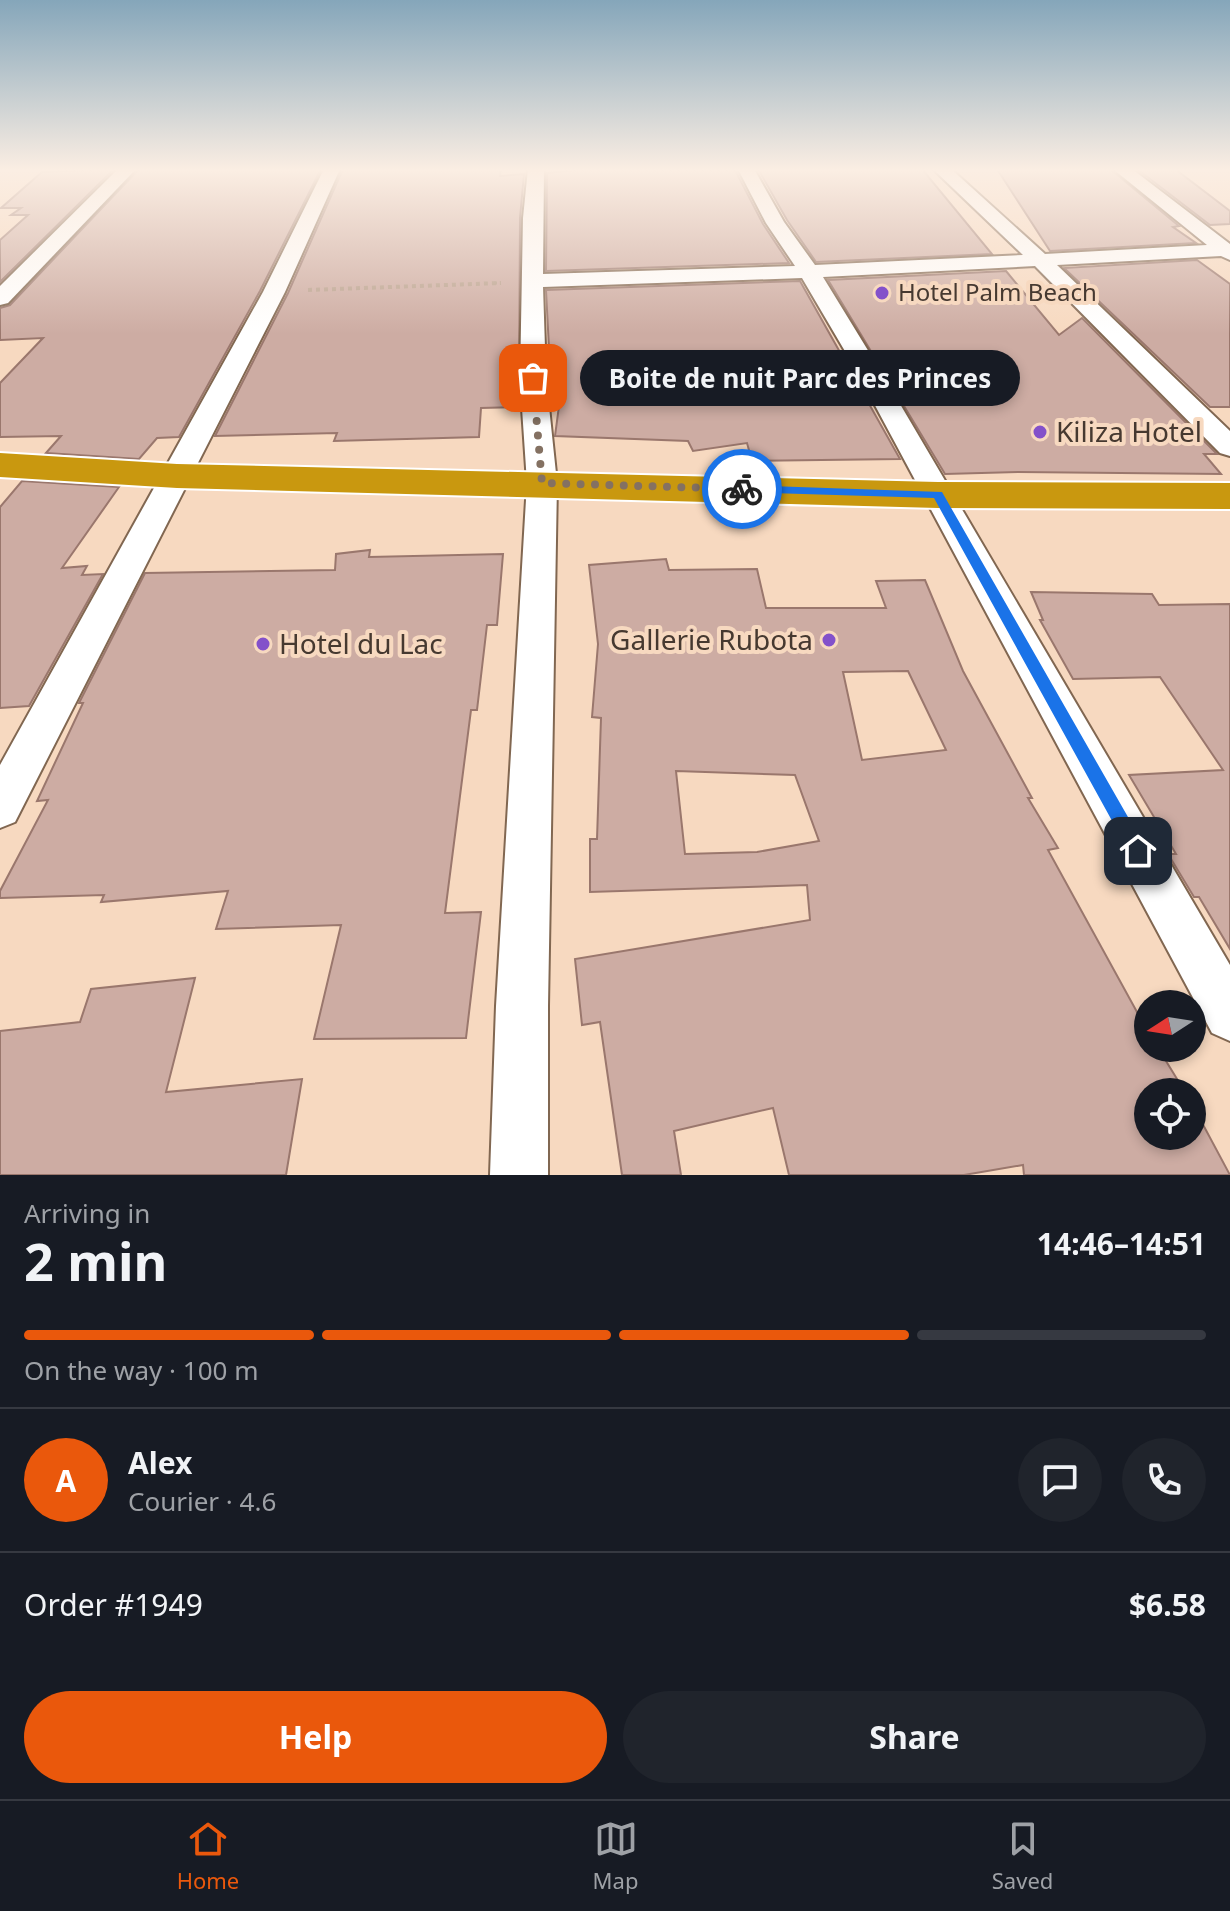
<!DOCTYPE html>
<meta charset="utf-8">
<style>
:root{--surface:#171b24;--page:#20242c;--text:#f1f3f6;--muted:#9ea1a6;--line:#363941;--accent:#ea580c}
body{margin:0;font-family:"Noto Sans",sans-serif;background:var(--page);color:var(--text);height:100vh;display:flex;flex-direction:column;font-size:30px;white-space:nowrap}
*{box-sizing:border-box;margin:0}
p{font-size:26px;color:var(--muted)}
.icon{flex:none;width:44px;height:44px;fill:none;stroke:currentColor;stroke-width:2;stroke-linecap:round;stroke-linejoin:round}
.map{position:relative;height:1175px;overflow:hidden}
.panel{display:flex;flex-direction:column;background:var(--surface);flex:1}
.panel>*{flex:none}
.needle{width:52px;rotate:258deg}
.controls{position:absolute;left:1134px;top:990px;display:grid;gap:16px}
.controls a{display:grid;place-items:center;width:72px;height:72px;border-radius:50%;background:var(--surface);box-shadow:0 4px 12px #0003;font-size:40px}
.pin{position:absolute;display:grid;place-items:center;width:68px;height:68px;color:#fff;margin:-34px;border-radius:16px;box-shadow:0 4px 12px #0006}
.courier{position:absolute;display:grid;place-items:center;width:80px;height:80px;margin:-40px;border:6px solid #1a73e8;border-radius:50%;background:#fff;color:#222;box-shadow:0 2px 10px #0007}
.bubble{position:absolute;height:56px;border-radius:28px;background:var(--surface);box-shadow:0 4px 12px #0003;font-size:26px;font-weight:700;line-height:56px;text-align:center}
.headline em{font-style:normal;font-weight:700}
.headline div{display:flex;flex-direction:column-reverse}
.headline{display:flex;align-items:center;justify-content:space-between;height:136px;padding:0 24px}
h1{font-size:52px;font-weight:700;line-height:60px}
.bar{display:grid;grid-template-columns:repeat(4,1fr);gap:12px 8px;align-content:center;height:96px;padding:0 24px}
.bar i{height:10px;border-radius:6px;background:var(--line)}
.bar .selected{background:var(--accent)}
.bar p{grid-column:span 4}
.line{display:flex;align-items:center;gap:20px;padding:0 24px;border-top:2px solid var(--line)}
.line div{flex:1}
.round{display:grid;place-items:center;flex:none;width:84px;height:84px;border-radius:42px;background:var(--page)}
.cta{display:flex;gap:16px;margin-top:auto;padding:16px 24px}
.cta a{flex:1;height:92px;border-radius:48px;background:var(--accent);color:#fff;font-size:32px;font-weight:700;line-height:92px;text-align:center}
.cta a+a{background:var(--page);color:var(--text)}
.menu{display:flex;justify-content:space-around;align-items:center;height:112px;border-top:2px solid var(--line);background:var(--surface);font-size:22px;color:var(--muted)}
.menu a{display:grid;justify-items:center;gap:4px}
.menu .selected{color:var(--accent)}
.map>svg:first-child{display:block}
.building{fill:#cdaca3;stroke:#9a776d;stroke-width:2;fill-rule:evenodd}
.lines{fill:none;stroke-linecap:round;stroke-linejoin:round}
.street-casing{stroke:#816751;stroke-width:4}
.highway-casing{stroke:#fff;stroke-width:4}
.path-far1{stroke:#b8a08d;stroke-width:3;stroke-dasharray:3 3;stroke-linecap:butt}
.path{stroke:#b8a08d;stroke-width:4;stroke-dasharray:4 4;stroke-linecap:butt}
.street{fill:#fff;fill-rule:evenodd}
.highway{fill:#c9980f;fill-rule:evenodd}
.route{fill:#1a73e8}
.done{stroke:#847162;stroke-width:8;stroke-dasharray:0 14.4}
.poi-dot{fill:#8351ca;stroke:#f7d9c0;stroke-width:3}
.labels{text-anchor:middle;stroke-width:8;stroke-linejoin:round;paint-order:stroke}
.far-poi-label{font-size:24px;fill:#463930;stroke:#f7d9c0;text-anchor:start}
.poi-label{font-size:28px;fill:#463930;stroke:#f7d9c0;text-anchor:start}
</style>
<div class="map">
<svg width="1230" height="1175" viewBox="0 0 1230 1175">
<rect width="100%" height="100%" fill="#f7d9c0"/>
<g class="building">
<polygon points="109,169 114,169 0,282 0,240 28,215 11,215 21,208 1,208 42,172"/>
<polygon points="139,169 321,169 260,291 179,437 157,438 139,459 46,453 61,436 0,437 0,383 43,338 0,340 0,308 10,305"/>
<polygon points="343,169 501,169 500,176 524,174 520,218 519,407 481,408 479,437 334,441 337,433 215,436 288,293"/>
<polygon points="584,169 735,170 763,224 789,263 546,271 547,173"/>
<polygon points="758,169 922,169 992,254 816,262 787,220"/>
<polygon points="997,169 1110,169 1179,226 1173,227 1196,243 1050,251"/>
<polygon points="1137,169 1175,169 1230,211 1230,224 1210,225"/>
<polygon points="1197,260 1230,284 1230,407 1210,407 1064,268"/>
<polygon points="1006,271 1059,335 1082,318 1217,454 1204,454 1221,474 1018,472 945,474 828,280"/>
<polygon points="800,281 900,459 752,461 747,443 693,451 688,441 555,436 559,406 552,407 546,290"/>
<polygon points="22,481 119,487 62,568 87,566 82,575 103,574 29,706 0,708 0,507"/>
<polygon points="370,550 369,557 503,554 497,625 487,625 477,710 471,710 445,913 481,912 466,1038 314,1039 341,925 216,929 228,891 101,902 104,895 0,898 0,891 48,800 37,801 83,703 79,703 145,573 335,570 336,554"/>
<path d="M666,559L669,570L757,569L766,608H886L876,581L925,580L963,671L1032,798H1028L1058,848L1048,850L1148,1032V1048H1158L1185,1092H1148V1136H1192V1104L1230,1175H1024L1023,1165L964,1175H789L773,1108L674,1131L681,1175H622L600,1022L582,1025L575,959L810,920L807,885L590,892V839H597L601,718L592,717L598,644L589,565ZM908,671L946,750L862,760L843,672ZM676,771L795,775L819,841L757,852L685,854Z"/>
<polygon points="1031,592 1152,594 1159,605 1230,604 1230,949 1199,897 1194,897 1168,854 1176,854 1129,775 1223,770 1160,677 1073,679 1040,620 1043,620"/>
<polygon points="195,978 166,1092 302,1079 286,1175 0,1175 0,1031 80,1022 91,989"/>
</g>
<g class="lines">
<defs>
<g id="street">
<polygon points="118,169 136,169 8,303 0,305 0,286"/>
<polygon points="324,169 340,169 285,292 15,822 0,828 0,765 263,292"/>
<polygon points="528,169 544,169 543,274 795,266 766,223 738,169 754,169 784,222 815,265 1023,255 933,169 951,169 1045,254 1207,245 1113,169 1132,169 1230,244 1230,260 1221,256 1057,265 1230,431 1230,456 1220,453 1035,266 823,277 880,370 1230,965 1230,1041 1212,1033 856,370 802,278 543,287 546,378 557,483 548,1006 548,1175 490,1175 496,1006 527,483 520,378 523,218"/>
</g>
<polygon id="highway" points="0,453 177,464 938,482 1230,483 1230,509 938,508 177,488 0,477"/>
</defs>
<use href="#street" class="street-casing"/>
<use href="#highway" class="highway-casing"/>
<polyline class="path-far1" points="494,283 501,283"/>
<polyline class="path" points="308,290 501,283"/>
<use href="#street" class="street"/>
<use href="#highway" class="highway"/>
</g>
<linearGradient id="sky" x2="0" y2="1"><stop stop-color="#85a6ba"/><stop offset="0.51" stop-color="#fbeee3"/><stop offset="1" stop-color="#fbeee3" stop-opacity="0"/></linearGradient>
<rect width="1230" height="334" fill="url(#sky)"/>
<polygon class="route" points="742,485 942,492 1144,845 1146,851 1144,857 1138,859 1132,857 934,498 738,492 736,489"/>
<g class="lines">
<polyline class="done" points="533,378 542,483 742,489"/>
</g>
<g class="poi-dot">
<circle cx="882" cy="293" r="8"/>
<circle cx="1040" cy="432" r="8"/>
<circle cx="829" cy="640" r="8"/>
<circle cx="263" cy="644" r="8"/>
</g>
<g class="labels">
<g class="far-poi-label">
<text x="898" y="301">Hotel Palm Beach</text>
</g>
<g class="poi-label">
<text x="1056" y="442">Kiliza Hotel</text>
<text x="813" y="650" text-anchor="end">Gallerie Rubota</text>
<text x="279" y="654">Hotel du Lac</text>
</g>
</g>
</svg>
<div class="controls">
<a><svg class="needle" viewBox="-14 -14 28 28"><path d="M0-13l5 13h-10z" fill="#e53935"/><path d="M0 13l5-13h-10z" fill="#9ea1a6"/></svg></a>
<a><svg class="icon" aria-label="locate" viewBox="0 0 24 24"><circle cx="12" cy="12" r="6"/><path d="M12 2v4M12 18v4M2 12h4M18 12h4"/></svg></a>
</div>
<div class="pin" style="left:533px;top:378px;background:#ea580c"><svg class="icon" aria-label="bag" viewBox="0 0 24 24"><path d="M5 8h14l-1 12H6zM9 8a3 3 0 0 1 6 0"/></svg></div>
<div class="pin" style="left:1138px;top:851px;background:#1f2937"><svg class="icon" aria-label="home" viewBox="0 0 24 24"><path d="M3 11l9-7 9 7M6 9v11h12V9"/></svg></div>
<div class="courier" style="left:742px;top:489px"><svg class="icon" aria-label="bike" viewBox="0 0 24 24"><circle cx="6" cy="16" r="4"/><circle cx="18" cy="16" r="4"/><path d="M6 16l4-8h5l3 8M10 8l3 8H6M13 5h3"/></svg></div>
<div class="bubble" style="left:580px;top:350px;width:440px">Boite de nuit Parc des Princes</div>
</div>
<section class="panel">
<div class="headline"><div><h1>2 min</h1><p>Arriving in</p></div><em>14:46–14:51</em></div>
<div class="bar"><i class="selected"></i><i class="selected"></i><i class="selected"></i><i></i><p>On the way · 100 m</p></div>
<div class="line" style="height:144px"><b class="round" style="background:var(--accent);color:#fff">A</b><div><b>Alex</b><p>Courier · 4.6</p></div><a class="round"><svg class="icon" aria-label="chat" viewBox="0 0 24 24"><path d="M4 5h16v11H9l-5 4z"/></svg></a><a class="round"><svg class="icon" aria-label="phone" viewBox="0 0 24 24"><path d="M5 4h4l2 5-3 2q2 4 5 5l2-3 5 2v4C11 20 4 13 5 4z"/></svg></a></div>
<div class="line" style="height:104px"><div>Order #1949</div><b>$6.58</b></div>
<div class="cta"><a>Help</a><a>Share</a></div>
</section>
<nav class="menu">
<a class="selected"><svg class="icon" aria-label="home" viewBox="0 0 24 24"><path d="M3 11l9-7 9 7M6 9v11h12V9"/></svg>Home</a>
<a><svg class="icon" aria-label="map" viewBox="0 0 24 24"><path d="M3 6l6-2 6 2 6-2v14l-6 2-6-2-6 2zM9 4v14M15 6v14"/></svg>Map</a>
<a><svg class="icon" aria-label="saved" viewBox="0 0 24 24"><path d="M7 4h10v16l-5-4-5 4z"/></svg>Saved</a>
</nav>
